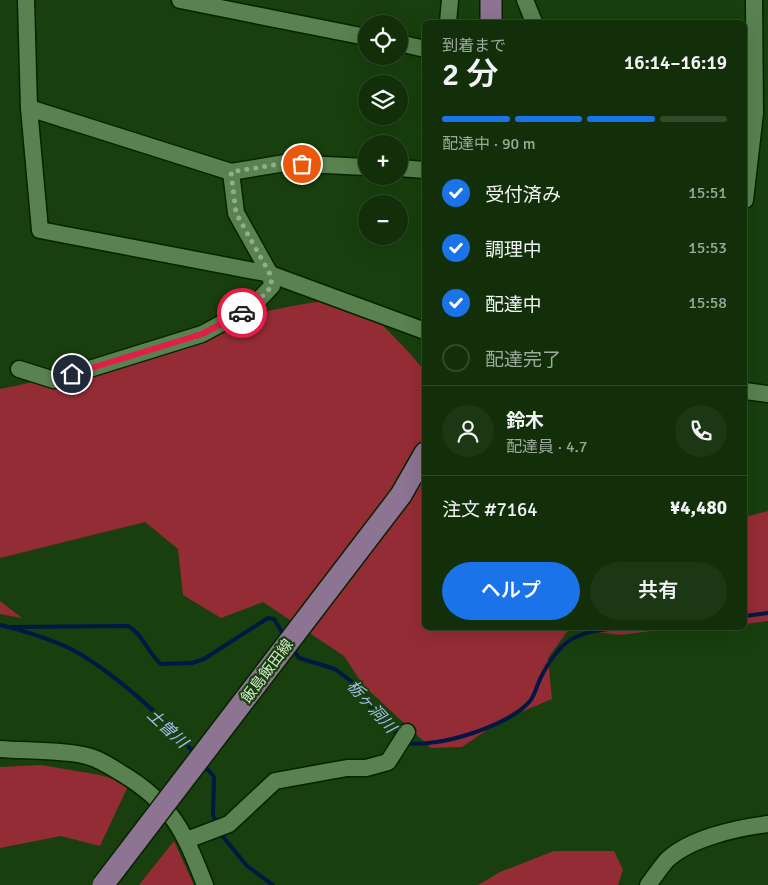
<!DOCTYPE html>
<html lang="ja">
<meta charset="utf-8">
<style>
:root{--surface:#122f0a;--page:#1b3713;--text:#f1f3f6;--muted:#9ca99c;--line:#314a2b;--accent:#1a73e8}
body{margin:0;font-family:Signika,"Noto Sans JP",sans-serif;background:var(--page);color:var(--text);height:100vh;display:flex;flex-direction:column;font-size:19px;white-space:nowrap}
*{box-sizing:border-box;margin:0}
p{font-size:16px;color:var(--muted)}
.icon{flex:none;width:28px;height:28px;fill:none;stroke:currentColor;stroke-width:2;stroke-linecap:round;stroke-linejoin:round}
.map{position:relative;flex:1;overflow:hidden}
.drawer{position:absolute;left:422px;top:20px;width:325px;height:610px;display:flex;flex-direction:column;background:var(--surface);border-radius:8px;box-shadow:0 5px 20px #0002,0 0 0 1px var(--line)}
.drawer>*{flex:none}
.buttons{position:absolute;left:358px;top:15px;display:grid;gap:10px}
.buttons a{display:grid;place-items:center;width:50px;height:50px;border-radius:50%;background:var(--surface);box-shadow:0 5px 20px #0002,0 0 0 1px var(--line);font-size:25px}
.pin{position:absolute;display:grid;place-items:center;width:42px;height:42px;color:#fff;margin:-21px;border:2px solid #fff;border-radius:50%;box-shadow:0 1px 5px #0007}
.courier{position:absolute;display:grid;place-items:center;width:50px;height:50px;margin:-25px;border:4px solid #e11d48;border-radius:50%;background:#fff;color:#222;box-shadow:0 1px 6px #0007}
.summary em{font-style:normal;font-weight:600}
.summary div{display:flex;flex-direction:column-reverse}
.summary{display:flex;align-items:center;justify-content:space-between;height:85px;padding:0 20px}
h1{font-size:32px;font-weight:600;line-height:38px}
.bar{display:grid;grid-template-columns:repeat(4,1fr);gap:8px 5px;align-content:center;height:60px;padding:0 20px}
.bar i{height:6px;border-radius:4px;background:var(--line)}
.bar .selected{background:var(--accent)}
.bar p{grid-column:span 4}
.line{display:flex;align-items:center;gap:12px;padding:0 20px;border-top:1px solid var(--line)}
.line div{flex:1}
.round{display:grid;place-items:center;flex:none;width:52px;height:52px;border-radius:26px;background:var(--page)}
ol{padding:0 20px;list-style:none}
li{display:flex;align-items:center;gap:15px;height:55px}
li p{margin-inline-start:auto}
li .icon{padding:5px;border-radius:50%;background:var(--accent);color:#fff;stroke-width:4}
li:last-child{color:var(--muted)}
li i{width:28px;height:28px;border:2px solid var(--line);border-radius:50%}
.cta{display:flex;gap:10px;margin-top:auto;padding:10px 20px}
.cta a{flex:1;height:58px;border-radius:30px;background:var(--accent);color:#fff;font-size:20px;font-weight:600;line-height:58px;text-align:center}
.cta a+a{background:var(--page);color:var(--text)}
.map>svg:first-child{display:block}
.green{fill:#942c35}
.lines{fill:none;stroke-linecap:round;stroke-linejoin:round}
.stream{stroke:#011844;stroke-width:4}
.minor-casing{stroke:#062301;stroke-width:19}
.major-casing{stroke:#062301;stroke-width:24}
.minor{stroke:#598250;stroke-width:16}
.major{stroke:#8c7492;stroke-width:21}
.major-bridge-casing{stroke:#062301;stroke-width:24;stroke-linecap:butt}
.major-bridge{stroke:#8c7492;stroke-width:21}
.done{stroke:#91ad89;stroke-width:5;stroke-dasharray:0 9}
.route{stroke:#e11d48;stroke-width:6}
.labels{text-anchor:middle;stroke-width:4.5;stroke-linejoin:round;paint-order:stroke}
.street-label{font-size:15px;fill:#d2e8cc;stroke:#183f0d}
.water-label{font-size:16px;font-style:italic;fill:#a4c0ed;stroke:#183f0d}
</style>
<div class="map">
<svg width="768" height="885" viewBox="0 0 768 885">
<rect width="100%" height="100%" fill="#183f0d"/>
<g class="green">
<path d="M324,301L366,307C385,330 408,348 425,372V628H674L621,635L569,629L548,658L552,699L502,720L462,747L431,748L363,685L344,656L263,602L221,618L183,595L178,549L145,522L0,558V389C111,368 211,315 324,301Z"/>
<polygon points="768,511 768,621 745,624 745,517"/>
<polygon points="0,601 22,618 0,614"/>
<polygon points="41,765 100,775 129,784 100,846 61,836 0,848 0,767"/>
<polygon points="174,841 194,885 139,885"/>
<polygon points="554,851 614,851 623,870 618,885 478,885 500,872"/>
</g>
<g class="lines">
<g class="stream">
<polyline points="745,616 768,613"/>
<path d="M0,625C22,630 53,640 73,650C113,672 166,719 195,754"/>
<path d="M11,627L128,626C143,634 148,654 161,664L192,663L204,659L268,618L274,619L285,637"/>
<polyline points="293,649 299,658 335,669 360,688 372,709 400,736"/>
<path d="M407,743C438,748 509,726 530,701C535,695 537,685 541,677C561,638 576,632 619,628"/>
<polyline points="204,765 214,777 213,815 217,824"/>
<polyline points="220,833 247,866 273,885"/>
</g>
<defs>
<g id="minor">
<polyline points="26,0 29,108 40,230 270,274 425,331"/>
<polyline points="180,0 366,37"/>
<polyline points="525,0 534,22"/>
<polyline points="448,22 450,0"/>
<polyline points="399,43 425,49"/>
<polyline points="29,108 231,172 285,163 366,167"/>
<polyline points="399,168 425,170"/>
<polyline points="745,200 755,113 754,0"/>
<polyline points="19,369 54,380 202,334 252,307 272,286 270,274 236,213 231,172"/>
<polyline points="745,391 768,394"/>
<path d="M0,749C24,751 65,750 87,756C99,759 110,766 121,773C173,804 184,832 205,885"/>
<polyline points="187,840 229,824 275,781 347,768 366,768 388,762 407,732"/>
<path d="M648,885C654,877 660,868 667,860C690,838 737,828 768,824"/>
</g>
<g id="major">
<polyline points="491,22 491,0"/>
<polyline points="401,495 425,453"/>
</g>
</defs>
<use href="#minor" class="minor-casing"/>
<use href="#major" class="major-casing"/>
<use href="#minor" class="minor"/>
<use href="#major" class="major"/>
<defs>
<polyline id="major-bridge" points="103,885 401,495"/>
</defs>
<use href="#major-bridge" class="major-bridge-casing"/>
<use href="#major-bridge" class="major-bridge"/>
</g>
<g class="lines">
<polyline class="done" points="242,313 252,307 272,286 270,274 236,213 231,172 285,163 302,164"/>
<polyline class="route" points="72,374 202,334 242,313"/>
</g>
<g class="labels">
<g class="street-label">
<text transform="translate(267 671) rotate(-53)" y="5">飯島飯田線</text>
</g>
<g class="water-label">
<text transform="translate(372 706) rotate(48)" y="6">栃ヶ洞川</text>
<text transform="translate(168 728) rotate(43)" y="6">土曽川</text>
</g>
</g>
</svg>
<div class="buttons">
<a><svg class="icon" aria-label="locate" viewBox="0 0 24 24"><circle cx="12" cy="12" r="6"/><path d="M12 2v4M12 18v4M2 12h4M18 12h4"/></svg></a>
<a><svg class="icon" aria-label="layers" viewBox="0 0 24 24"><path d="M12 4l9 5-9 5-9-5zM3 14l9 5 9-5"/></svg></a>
<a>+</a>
<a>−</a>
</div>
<div class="pin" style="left:302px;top:164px;background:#ea580c"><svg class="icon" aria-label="bag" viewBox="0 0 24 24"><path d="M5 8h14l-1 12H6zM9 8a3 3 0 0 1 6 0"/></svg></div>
<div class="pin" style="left:72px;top:374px;background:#1f2937"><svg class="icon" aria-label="home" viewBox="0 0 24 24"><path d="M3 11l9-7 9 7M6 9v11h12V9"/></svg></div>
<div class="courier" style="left:242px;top:313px"><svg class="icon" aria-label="car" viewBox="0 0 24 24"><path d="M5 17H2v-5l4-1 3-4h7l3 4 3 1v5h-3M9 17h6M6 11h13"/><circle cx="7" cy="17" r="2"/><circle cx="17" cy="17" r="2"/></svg></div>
<section class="drawer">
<div class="summary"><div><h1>2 分</h1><p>到着まで</p></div><em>16:14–16:19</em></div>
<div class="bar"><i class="selected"></i><i class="selected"></i><i class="selected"></i><i></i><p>配達中 · 90 m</p></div>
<ol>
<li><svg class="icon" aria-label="check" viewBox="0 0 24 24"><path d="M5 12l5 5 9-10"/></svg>受付済み<p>15:51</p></li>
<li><svg class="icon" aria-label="check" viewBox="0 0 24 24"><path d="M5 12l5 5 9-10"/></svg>調理中<p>15:53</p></li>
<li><svg class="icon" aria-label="check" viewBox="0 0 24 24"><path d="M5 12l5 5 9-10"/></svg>配達中<p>15:58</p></li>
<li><i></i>配達完了</li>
</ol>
<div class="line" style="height:90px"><a class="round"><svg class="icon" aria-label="person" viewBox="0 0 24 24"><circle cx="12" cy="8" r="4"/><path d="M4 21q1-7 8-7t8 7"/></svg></a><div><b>鈴木</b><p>配達員 · 4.7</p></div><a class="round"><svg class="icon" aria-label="phone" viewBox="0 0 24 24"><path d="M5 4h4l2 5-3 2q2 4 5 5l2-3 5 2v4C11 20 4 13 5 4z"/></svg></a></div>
<div class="line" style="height:65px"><div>注文 #7164</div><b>¥4,480</b></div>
<div class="cta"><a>ヘルプ</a><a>共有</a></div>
</section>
</div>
